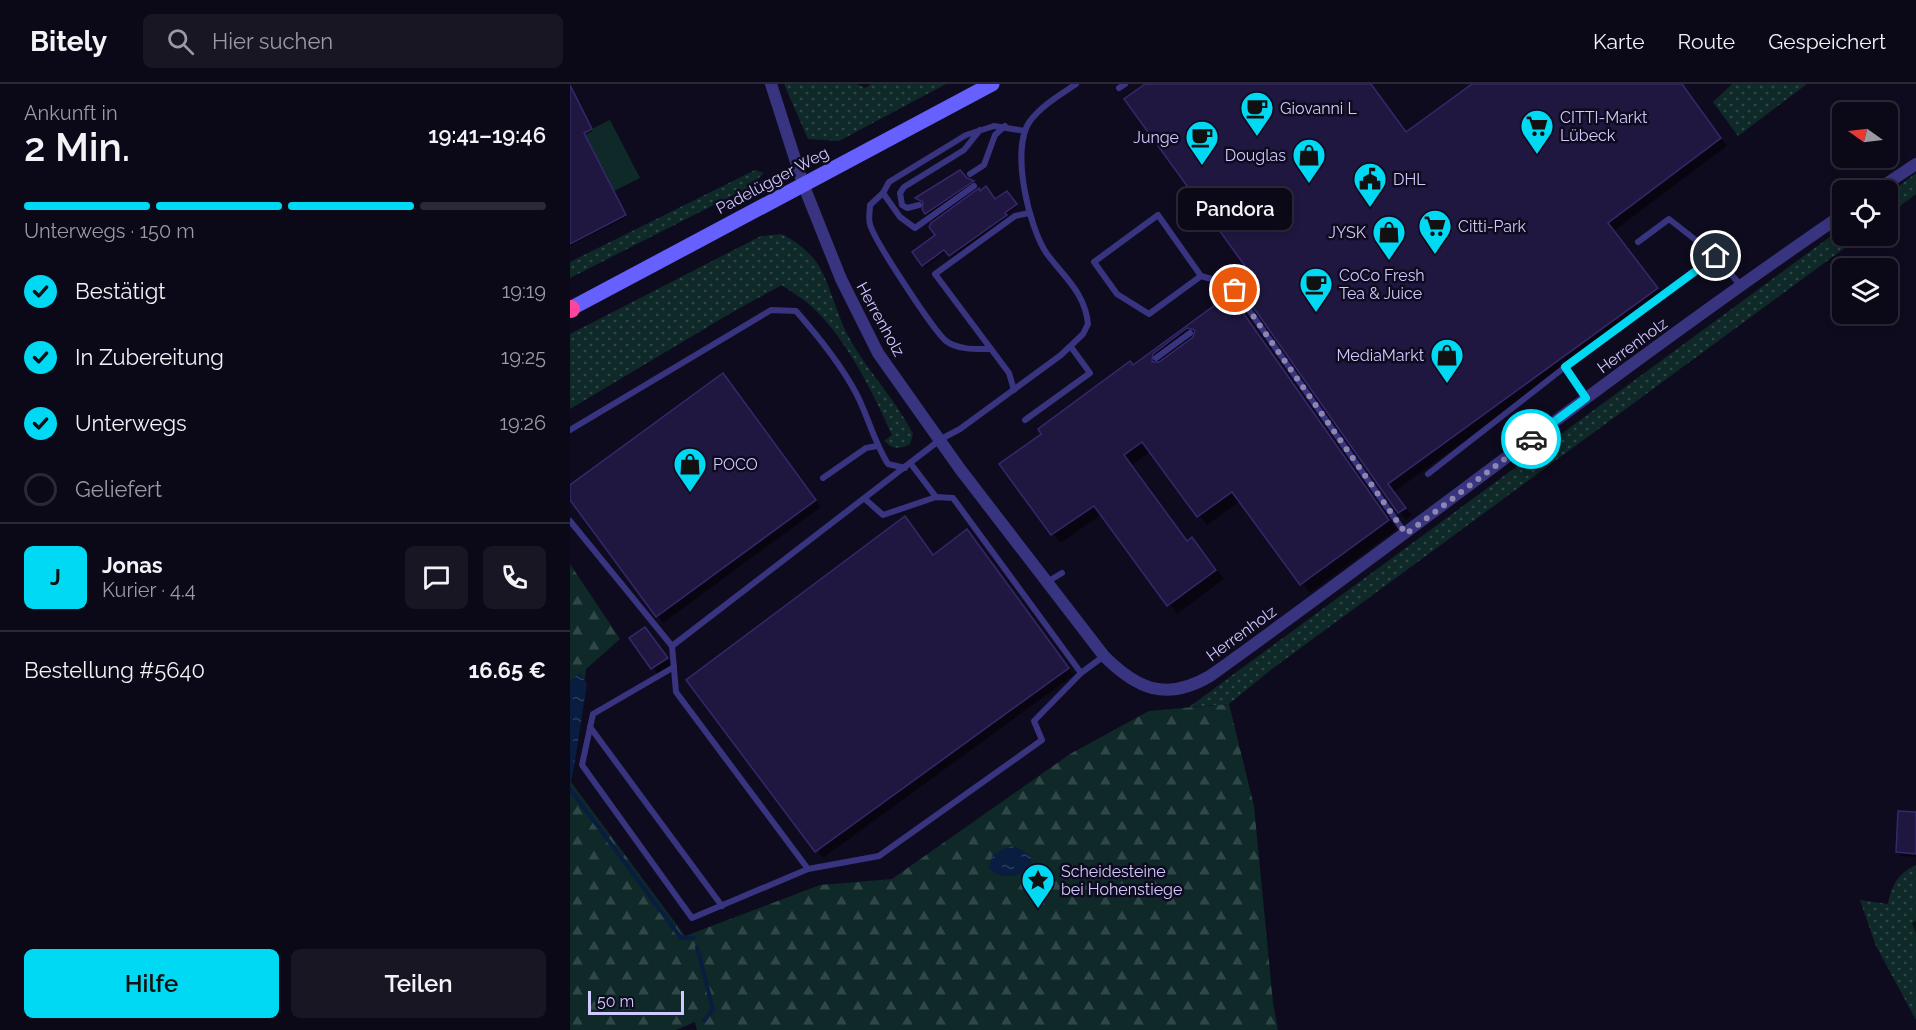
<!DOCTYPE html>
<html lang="de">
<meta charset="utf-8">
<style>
:root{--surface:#0b0817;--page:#191624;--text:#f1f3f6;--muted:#9a9aa1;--line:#2b2936;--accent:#00d9f4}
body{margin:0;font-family:Raleway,sans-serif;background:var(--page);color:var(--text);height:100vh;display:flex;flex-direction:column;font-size:22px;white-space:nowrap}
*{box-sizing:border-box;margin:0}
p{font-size:20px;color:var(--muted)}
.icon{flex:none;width:33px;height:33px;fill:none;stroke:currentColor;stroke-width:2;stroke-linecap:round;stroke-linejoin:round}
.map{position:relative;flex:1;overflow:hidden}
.side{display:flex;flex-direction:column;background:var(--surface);width:570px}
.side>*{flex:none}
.needle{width:39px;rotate:284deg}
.controls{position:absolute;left:1262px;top:18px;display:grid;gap:12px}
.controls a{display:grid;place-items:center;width:66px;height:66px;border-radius:9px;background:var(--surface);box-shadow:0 3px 9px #0003,0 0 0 2px var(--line);font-size:30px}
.scale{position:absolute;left:18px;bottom:15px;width:96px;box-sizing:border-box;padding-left:6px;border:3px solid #d0c9ff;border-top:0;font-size:16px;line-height:21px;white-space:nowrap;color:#d0c9ff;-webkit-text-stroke:4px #0f0b1f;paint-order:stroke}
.pin{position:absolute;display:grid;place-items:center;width:51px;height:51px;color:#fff;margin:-26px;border:3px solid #fff;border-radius:50%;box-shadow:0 2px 6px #0007}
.courier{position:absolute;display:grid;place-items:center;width:60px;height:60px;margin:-30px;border:4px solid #00d9f4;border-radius:50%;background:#fff;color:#222;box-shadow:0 2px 8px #0007}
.bubble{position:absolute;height:42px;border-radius:9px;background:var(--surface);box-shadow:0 3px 9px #0003,0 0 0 2px var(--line);font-size:20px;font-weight:600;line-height:42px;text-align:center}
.headline em{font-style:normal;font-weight:600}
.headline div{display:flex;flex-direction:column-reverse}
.headline{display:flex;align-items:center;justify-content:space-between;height:102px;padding:0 24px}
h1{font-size:39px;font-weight:600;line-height:45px}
.bar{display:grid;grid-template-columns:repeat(4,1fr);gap:9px 6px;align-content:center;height:72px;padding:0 24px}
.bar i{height:8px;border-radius:4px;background:var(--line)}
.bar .selected{background:var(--accent)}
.bar p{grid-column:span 4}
.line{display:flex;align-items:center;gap:15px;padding:0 24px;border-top:2px solid var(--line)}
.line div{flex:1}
.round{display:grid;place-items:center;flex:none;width:63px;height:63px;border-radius:9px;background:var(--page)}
ol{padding:0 24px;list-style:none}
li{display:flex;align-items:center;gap:18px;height:66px}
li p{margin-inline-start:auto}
li .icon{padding:6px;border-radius:50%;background:var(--accent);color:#111;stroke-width:4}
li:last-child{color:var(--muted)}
li i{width:33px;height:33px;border:3px solid var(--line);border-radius:50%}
.primary-button{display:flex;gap:12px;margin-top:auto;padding:12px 24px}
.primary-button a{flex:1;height:69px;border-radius:9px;background:var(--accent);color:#111;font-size:24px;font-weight:600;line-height:69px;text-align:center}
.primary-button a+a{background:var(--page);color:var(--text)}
header{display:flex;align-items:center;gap:36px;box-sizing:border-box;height:84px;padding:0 30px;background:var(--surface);border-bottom:2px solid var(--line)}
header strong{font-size:28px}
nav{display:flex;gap:33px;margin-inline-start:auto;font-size:21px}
.search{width:420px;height:54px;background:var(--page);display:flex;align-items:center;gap:15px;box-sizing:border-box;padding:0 21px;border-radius:9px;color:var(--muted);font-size:22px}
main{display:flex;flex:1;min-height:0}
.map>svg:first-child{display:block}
.grass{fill:url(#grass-dots)}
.forest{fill:url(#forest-firs)}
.pitch{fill:#0e2928}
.water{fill:url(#water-ripples)}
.shadow{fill:#0007}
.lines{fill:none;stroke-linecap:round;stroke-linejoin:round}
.stream{stroke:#091d40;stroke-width:4}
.building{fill:#201740;stroke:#36286d;stroke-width:1.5;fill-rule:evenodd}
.service{stroke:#383480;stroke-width:6}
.minor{stroke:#383480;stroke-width:12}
.secondary{stroke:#6660ff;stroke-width:15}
.motorway{stroke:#ff449b;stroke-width:18}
.done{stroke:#8c86b1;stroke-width:6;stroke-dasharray:0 10.8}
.route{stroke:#00d9f4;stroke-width:8}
.labels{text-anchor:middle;stroke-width:5;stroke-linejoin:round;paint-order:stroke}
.poi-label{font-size:16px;fill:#d0c9ff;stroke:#0f0b1f;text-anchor:start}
.street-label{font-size:16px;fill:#d0c9ff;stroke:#0f0b1f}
</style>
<header>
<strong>Bitely</strong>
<div class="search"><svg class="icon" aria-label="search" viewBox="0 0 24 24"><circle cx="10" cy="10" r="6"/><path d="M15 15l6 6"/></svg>Hier suchen</div>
<nav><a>Karte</a><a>Route</a><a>Gespeichert</a></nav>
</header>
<main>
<section class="side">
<div class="headline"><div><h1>2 Min.</h1><p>Ankunft in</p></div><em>19:41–19:46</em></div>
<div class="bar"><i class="selected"></i><i class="selected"></i><i class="selected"></i><i></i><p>Unterwegs · 150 m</p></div>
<ol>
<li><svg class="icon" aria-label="check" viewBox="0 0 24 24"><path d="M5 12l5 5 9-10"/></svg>Bestätigt<p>19:19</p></li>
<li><svg class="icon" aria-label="check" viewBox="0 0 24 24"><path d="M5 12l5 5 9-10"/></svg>In Zubereitung<p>19:25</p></li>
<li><svg class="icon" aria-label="check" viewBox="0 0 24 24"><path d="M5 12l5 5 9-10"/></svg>Unterwegs<p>19:26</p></li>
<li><i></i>Geliefert</li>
</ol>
<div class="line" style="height:108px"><b class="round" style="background:var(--accent);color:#111">J</b><div><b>Jonas</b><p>Kurier · 4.4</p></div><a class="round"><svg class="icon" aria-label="chat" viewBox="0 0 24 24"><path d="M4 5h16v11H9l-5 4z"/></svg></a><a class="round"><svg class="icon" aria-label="phone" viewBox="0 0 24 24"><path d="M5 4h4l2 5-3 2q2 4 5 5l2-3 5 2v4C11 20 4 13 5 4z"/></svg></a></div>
<div class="line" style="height:78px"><div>Bestellung #5640</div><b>16.65 €</b></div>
<div class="primary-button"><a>Hilfe</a><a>Teilen</a></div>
</section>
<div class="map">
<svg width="1346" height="946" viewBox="0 0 1346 946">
<defs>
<pattern id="grass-dots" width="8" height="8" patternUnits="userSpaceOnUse" patternTransform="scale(1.5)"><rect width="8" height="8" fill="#0e2928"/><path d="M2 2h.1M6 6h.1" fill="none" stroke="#304748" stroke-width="1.8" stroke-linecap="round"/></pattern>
<pattern id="forest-firs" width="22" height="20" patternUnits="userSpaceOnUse" patternTransform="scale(1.5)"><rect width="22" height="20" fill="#0e2928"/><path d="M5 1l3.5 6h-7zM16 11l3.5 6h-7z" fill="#304748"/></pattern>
<pattern id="water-ripples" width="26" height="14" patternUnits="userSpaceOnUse" patternTransform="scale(1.5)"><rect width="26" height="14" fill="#091d40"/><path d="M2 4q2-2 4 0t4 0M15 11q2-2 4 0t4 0" fill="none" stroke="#2c3c5d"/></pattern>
</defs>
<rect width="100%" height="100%" fill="#0f0b1f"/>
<g class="grass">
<polygon points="214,0 287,0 295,4 301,0 376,0 269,57 238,55"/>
<polygon points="1162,0 1237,0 1168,52 1143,18"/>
<polygon points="185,86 194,89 179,103 0,194 0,178"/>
<polygon points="1346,89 1346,110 1317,132 1317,111"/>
<polygon points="1272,144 1272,152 1291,152 702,585 659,620 619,623"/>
<path d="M211,150C225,156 240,168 249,182C261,203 266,228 277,250C296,286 325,314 343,350L340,360C329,366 323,365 314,357L322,351C303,309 277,255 242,223C234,215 222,209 212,201L166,226L0,325V250L191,152Z"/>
<path d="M1346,781V936L1306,862L1290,816L1318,820C1322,801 1328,789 1346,781Z"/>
</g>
<polygon class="forest" points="0,480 50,555 16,585 1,698 115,852 250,801 322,795 500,670 579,627 659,620 684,722 703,919 708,946 127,946 125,938 106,946 0,946"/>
<polygon class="pitch" points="40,36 70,94 44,107 14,49"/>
<g class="water">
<path d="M10,589L17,600C14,614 4,694 0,698V597Z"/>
<path d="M445,762L460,771L462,777C455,794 431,797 419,784L422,772L433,765Z"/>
</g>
<g class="shadow">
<polygon points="577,0 802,0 837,49 905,0 1112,0 1157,62 1044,147 1094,211 824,408 842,431 836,436 671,203 685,193"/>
<polygon points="0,2 23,47 15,51 57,133 0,162"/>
<polygon points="399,96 426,117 439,111 447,123 436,131 437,133 382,173 377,167 355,183 353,181 367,151 365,138 348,115"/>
<polygon points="660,211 827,445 740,509 670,417 637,441 581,367 562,381 618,458 622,455 631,464 654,495 607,530 532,430 491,459 482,450 563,283"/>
<polygon points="153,291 251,423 93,539 0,414 0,403"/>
<polygon points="341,441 364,472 403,454 504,591 253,774 118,597"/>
<polygon points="75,545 103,581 89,591 61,555"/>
<polygon points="1346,729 1346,773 1331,772 1327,767"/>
<polygon points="1346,837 1346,849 1342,839"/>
</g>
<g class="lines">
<g class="stream">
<polyline points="0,705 111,854 124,854"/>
<polyline points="127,863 143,925 134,937"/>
</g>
</g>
<g class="building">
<polygon points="575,0 801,0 836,48 902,0 1112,0 1151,54 1038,139 1088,204 818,400 836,424 828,429 669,203 683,193 554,15"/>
<polygon points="0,1 22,45 14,49 56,131 0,160"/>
<polygon points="390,86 397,94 404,97 355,130 352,125 353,118 345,114"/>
<polygon points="416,102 425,115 437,107 447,120 435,129 437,131 379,172 374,166 352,182 342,168 365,151 359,143 361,139 409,104 410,107"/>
<path d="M660,210L819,436L730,501L662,408L627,433L572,358L554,371L617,457L622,453L646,486L597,522L524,422L481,451L429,380L471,350L468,345L560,277L563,281ZM617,244L625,246L623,253L589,278H582L583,270Z"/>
<polygon points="153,289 246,416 86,533 0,416 0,401"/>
<polygon points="335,432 363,471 397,445 499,584 245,768 116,596"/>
<polygon points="75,543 98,574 81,585 59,554"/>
<polygon points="1328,727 1346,728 1346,770 1326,768"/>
</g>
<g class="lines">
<g class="service">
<polyline points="549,4 555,0"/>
<polyline points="400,90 414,81 425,51 435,42"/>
<polyline points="404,102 345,144 330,133 313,109 319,98 396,51 424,42 455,47"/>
<path d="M313,109L300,121C300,127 298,135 300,140C303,155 364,247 376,257C388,266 406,265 421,265"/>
<polyline points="349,121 337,124 332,121 330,109 334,103 394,66 410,46"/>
<polyline points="1068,158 1099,135 1146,172 1171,202"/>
<polyline points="631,192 579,230 547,210 524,178 588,131 631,192 648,197 665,206 835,449"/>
<polyline points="586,274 620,249"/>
<polyline points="995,283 1016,314"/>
<polyline points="444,306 439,289 365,190 445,132 459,129"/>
<polyline points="455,336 520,289 501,263"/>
<path d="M0,346L201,226L226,227C248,252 270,279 286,309C298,332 304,358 318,380L335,384"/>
<polyline points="341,380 366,413"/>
<polyline points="858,390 995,283 1146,172"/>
<polyline points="253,394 296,364 307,362"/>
<polyline points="295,415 313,431 366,413 383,414 511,589 534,572"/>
<path d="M0,437L102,562L371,355L390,345L491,271L513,250L518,240C515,209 495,194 477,170C459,144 440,65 460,37C472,21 490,11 506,0"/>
<polyline points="477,498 492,489"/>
<polyline points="102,562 106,608 238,785 309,772 472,656 464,637 511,589"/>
<polyline points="104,583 23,630 12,681 122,834 238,785"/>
<polyline points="20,643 152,822"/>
</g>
<g class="minor">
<path d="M201,0L233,100L271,195L308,269L390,385L534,572C567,605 596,618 640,592C852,440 1057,278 1272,131"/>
<polyline points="1307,106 1346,80"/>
</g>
<polyline class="secondary" points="0,225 422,0"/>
<polyline class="motorway" points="0,225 1,225"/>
</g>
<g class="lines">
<polyline class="done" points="665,206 836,450 961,355"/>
<polyline class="route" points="961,355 1016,314 995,283 1146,172"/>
</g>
<defs>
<symbol id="cafe-pin" viewBox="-11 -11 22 30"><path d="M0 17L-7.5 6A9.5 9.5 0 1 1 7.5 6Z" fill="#00d9f4" stroke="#0f0b1f"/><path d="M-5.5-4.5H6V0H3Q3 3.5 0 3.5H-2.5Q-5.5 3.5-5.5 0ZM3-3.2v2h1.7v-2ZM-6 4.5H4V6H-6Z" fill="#111"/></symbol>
<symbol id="supermarket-pin" viewBox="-11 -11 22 30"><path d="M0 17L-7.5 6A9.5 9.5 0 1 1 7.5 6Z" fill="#00d9f4" stroke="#0f0b1f"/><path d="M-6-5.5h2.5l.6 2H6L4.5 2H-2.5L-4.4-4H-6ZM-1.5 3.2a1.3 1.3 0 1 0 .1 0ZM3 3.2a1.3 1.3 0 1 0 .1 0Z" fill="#111"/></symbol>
<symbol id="shop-pin" viewBox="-11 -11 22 30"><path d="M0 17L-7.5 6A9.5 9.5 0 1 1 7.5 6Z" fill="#00d9f4" stroke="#0f0b1f"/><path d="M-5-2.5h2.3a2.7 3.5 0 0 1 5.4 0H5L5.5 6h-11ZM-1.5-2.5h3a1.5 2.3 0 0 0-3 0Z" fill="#111"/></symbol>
<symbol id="civic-pin" viewBox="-11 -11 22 30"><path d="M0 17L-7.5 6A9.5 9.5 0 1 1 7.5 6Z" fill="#00d9f4" stroke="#0f0b1f"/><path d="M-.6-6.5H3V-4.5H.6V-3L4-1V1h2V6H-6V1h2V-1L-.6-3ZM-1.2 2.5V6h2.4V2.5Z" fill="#111"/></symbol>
<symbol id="sight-pin" viewBox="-11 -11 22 30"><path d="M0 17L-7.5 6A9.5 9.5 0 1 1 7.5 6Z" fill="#00d9f4" stroke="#0f0b1f"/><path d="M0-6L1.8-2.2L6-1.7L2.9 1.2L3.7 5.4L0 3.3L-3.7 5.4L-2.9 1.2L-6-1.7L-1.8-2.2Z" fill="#111"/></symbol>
</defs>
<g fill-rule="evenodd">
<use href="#cafe-pin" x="668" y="5" width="38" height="52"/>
<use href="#supermarket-pin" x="948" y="23" width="38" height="52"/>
<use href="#cafe-pin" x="613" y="34" width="38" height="52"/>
<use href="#shop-pin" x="720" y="52" width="38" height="52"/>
<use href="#civic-pin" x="781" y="76" width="38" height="52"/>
<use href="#supermarket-pin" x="846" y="123" width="38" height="52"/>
<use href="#shop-pin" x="800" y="129" width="38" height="52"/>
<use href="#cafe-pin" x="727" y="181" width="38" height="52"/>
<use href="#shop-pin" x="858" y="252" width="38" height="52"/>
<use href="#shop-pin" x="101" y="361" width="38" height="52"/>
<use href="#sight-pin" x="449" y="777" width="38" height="52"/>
</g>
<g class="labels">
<g class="poi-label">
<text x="710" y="30">Giovanni L</text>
<text x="990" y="39">CITTI-Markt<tspan x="990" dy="18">Lübeck</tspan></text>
<text x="609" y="59" text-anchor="end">Junge</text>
<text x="716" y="77" text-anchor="end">Douglas</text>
<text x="823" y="101">DHL</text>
<text x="888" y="148">Citti-Park</text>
<text x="796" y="154" text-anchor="end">JYSK</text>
<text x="769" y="197">CoCo Fresh<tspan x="769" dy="18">Tea &amp; Juice</tspan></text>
<text x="854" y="277" text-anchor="end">MediaMarkt</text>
<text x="143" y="386">POCO</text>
<text x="491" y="793">Scheidesteine<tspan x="491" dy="18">bei Hohenstiege</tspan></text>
</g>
<g class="street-label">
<text transform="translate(202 96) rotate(-28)" y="6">Padelügger Weg</text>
<text transform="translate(311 235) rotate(61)" y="6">Herrenholz</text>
<text transform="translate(1062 261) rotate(-36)" y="6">Herrenholz</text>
<text transform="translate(671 549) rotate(-36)" y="6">Herrenholz</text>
</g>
</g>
</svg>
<div class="controls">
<a><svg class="needle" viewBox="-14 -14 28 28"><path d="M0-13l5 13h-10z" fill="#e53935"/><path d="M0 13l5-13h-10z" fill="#9a9aa1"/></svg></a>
<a><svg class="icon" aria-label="locate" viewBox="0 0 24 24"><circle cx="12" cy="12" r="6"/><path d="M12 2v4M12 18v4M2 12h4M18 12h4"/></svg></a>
<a><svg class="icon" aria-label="layers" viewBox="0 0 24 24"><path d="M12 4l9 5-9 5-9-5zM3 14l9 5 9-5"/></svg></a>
</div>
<div class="scale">50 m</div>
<div class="pin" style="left:665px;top:206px;background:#ea580c"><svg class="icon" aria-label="bag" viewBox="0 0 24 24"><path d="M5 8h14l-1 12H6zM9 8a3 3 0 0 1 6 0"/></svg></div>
<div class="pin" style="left:1146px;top:172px;background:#1f2937"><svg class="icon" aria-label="home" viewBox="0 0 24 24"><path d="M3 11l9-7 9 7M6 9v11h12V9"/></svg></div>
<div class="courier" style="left:961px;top:355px"><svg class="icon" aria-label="car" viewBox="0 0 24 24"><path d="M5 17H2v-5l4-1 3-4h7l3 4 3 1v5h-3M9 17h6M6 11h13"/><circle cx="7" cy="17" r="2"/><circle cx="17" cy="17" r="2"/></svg></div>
<div class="bubble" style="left:608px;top:104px;width:114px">Pandora</div>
</div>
</main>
